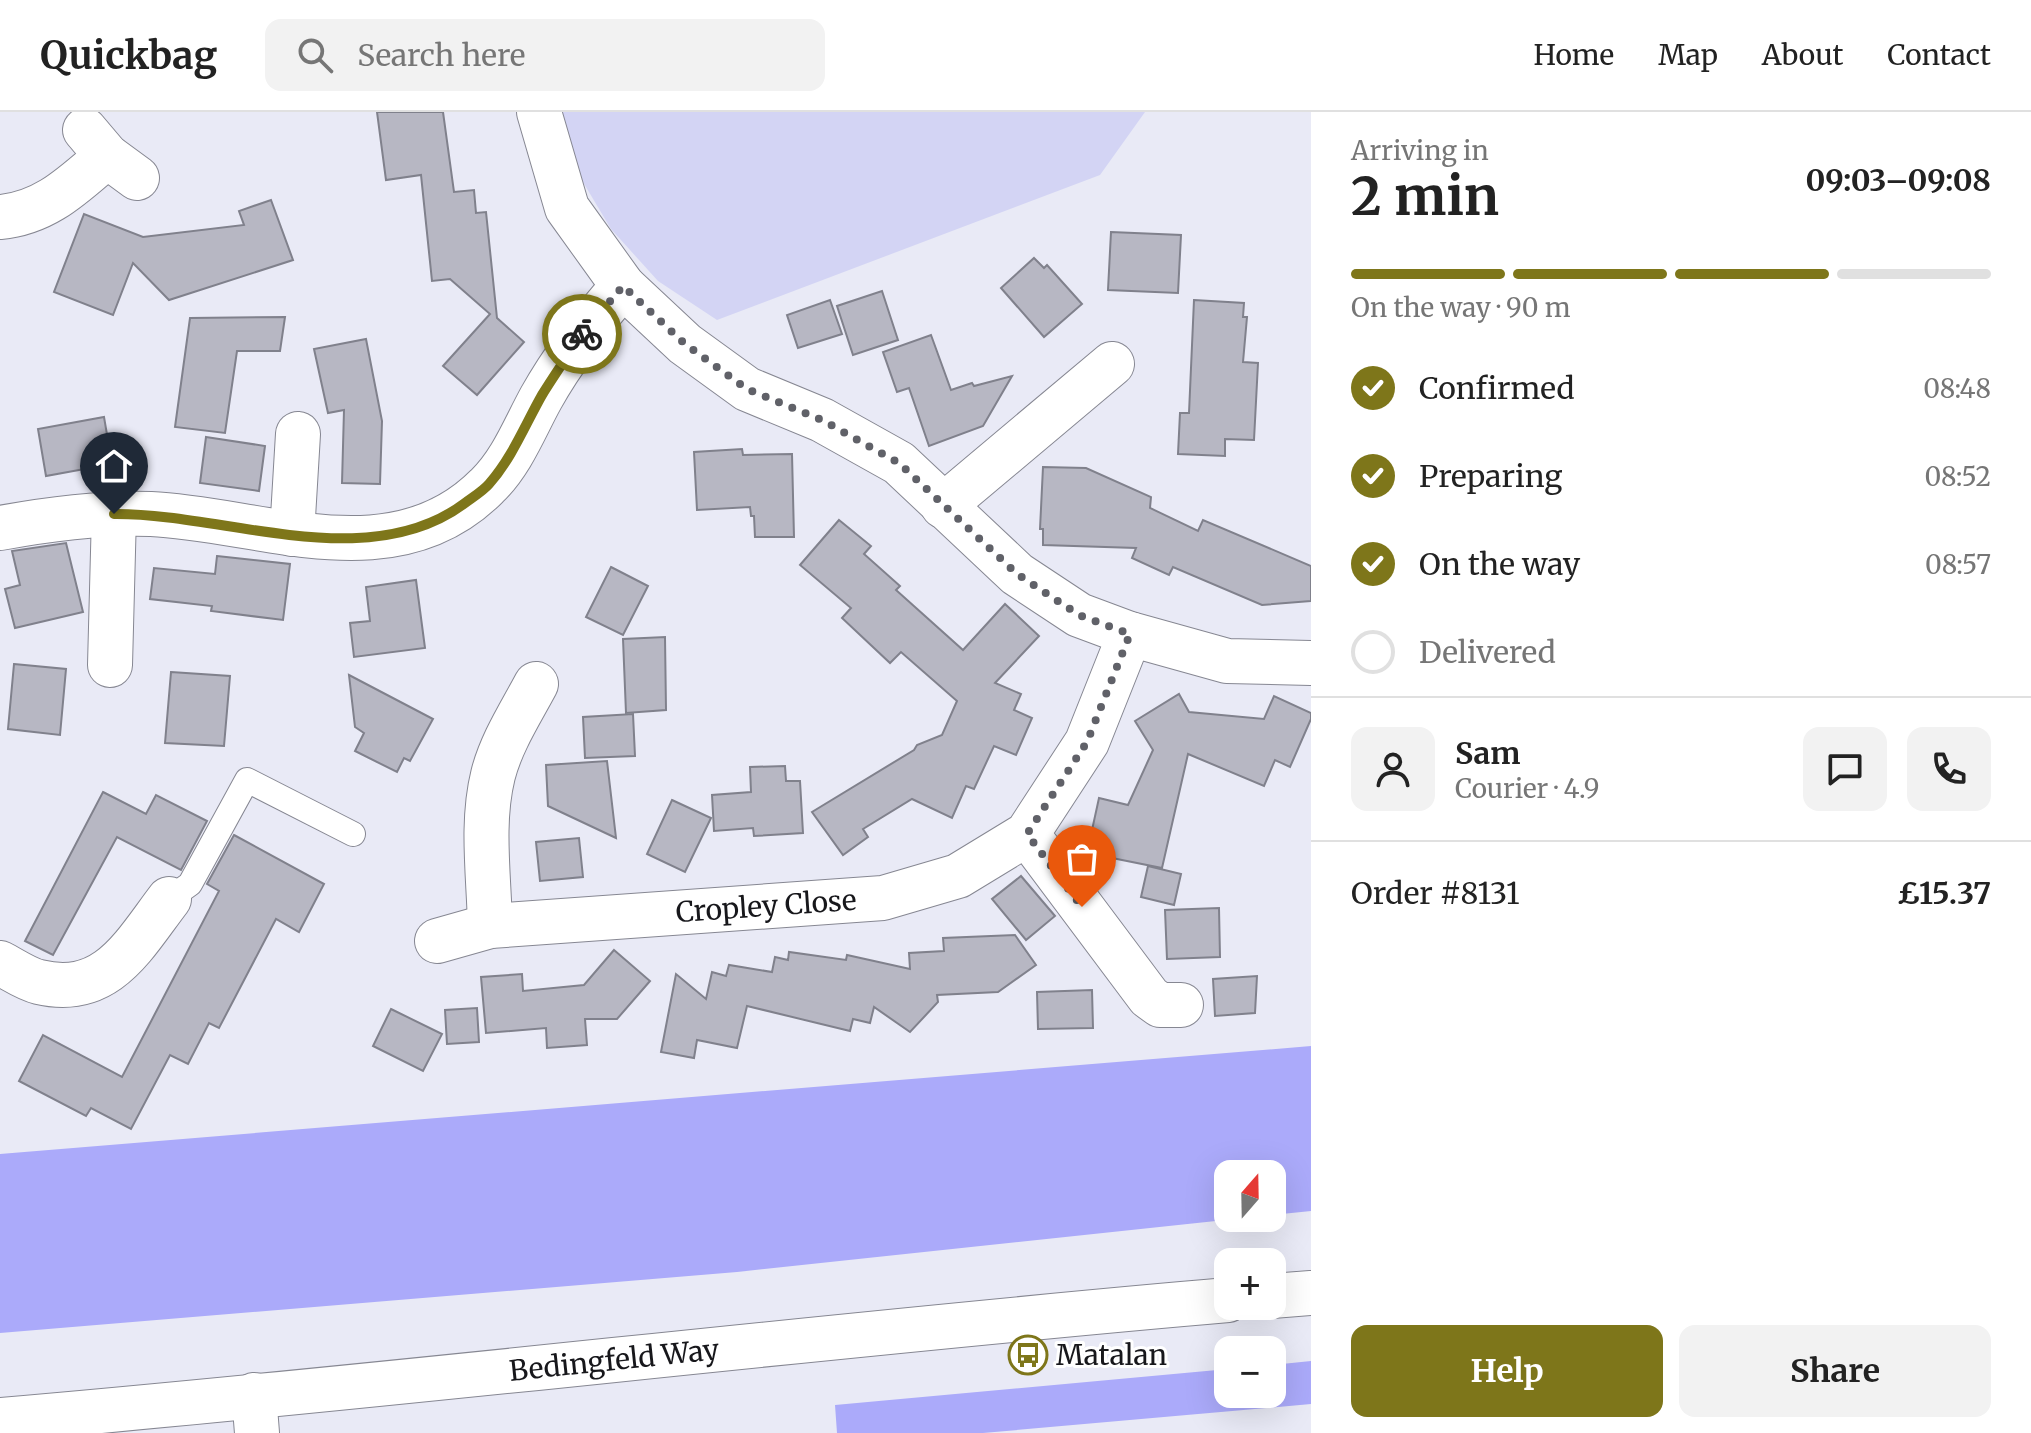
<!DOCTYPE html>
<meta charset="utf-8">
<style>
:root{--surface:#fff;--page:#f2f2f2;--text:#222;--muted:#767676;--line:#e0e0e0;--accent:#7e761a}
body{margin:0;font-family:Merriweather,serif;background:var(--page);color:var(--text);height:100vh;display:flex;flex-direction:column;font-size:30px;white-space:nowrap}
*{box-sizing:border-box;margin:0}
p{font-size:26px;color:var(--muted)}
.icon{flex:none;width:44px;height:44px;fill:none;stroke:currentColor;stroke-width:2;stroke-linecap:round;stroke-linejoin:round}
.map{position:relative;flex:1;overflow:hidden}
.details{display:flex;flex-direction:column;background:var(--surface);width:720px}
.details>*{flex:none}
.needle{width:52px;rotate:20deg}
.tools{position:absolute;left:1214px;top:1048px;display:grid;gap:16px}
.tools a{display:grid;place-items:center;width:72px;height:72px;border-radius:16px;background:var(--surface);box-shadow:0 8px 32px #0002;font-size:40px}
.pin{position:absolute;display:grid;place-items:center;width:68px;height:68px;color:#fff;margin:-82px -34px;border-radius:50% 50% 50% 0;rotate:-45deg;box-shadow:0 0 8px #0007}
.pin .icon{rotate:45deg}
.courier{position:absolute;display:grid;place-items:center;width:80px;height:80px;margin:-40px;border:6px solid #7e761a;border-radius:50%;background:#fff;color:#222;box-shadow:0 2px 10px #0007}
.head em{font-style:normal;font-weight:700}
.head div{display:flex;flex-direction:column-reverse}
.head{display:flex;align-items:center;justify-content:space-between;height:136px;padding:0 40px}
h1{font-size:52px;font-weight:700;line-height:60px}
.bar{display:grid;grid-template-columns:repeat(4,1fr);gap:12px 8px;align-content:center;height:96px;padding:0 40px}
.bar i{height:10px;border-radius:6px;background:var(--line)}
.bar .on{background:var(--accent)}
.bar p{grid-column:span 4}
.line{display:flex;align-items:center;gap:20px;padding:0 40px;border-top:2px solid var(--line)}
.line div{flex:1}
.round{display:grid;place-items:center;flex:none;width:84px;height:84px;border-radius:16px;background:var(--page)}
ol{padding:0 40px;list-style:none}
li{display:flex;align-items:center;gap:24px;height:88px}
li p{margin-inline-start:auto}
li .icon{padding:8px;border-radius:50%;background:var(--accent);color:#fff;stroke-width:4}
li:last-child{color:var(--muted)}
li i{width:44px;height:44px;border:4px solid var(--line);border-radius:50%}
.primary-button{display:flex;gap:16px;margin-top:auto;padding:16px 40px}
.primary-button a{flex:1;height:92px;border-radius:16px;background:var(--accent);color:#fff;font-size:32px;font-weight:700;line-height:92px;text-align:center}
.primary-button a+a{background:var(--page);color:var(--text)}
header{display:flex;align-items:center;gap:48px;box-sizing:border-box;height:112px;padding:0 40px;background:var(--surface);border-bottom:2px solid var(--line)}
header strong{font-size:38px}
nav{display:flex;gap:44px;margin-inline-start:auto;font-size:28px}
.search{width:560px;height:72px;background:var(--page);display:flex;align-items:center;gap:20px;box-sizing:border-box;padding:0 28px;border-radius:16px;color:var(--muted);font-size:30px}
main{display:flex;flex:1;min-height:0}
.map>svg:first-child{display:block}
.green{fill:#d3d4f4}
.forest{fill:#abaafa}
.building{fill:#b7b7c3;stroke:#80818c;stroke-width:2}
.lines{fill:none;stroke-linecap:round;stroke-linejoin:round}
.service-casing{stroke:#868792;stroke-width:26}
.minor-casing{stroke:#868792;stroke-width:46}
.tertiary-casing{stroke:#868792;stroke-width:46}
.service{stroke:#fff;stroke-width:24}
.minor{stroke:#fff;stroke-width:44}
.tertiary{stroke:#fff;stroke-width:44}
.done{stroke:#606168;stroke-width:8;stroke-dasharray:0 14.4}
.route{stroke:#7e761a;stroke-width:10}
.labels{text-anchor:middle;stroke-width:6;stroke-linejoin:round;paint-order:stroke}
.street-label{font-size:28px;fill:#17171b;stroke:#fff}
.poi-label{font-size:28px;fill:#17171b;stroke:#fff;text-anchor:start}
</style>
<header>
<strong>Quickbag</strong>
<div class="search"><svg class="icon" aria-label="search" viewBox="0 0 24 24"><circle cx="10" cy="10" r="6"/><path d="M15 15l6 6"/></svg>Search here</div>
<nav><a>Home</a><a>Map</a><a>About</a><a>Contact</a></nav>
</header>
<main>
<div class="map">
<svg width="1311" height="1321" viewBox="0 0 1311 1321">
<rect width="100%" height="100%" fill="#e9eaf6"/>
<polygon class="green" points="562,0 1145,0 1100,63 717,208 658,169 611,117 577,60"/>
<g class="forest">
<polygon points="1311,934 1311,1099 1272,1103 1272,1062 1228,1062 1228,1106 1244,1106 737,1160 0,1221 0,1042"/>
<polygon points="1311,1249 1311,1292 983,1321 837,1321 835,1293 1228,1257 1228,1282 1272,1282 1272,1253"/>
</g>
<g class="building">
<polygon points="377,0 443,0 454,80 474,78 476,101 486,100 497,206 524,230 477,283 443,254 490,202 450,167 432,169 421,63 386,68"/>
<polygon points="271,88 293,148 169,188 133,151 113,203 54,180 84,102 143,125 244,113 239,99"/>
<polygon points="1111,120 1181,123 1178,181 1108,178"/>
<polygon points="1034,146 1044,156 1047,153 1082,192 1044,225 1001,176"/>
<polygon points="882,179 898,228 853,243 837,194"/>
<polygon points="830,188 842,222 798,236 787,203"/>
<polygon points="1194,188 1244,191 1243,205 1247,205 1243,250 1258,251 1254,328 1225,327 1225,344 1178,342 1180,301 1189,301"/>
<polygon points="285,205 280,239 237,239 225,321 175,315 190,206"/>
<polygon points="931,223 951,278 972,271 974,274 1012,264 983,314 929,334 909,276 897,280 883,240"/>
<polygon points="366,227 382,309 380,372 342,371 344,298 328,301 314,237"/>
<polygon points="104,305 112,352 46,364 38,317"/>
<polygon points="206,325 265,334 259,379 200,371"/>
<polygon points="742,337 743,343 792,342 794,425 755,425 754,404 751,404 750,395 697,398 694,340"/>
<polygon points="1043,355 1086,356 1151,385 1150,396 1198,419 1203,408 1311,454 1311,489 1262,493 1173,455 1169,463 1132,446 1136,436 1043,433 1043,417 1040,417"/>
<polygon points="839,408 871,434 864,442 900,474 896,478 963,538 1005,492 1039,524 995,571 1021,582 1014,598 1032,606 1016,643 994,634 974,677 966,674 952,706 912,687 863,717 868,725 843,743 812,700 914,638 917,633 942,623 957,589 901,540 890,551 842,506 851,496 800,453"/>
<polygon points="66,431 83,500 15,516 5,477 20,473 12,439"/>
<polygon points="217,444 290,452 283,508 211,499 212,494 150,487 154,456 215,462"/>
<polygon points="611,455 648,474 623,523 586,505"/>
<polygon points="416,468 425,536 354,545 350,511 370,509 366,475"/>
<polygon points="665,525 666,598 626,601 623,527"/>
<polygon points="14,552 66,557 60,623 8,617"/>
<polygon points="171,560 230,564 224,634 165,631"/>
<polygon points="349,563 433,607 410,649 404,646 397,660 355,639 364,621 355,615"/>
<polygon points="1179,582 1189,600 1264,607 1274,584 1311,601 1311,607 1290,655 1275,648 1264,674 1188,642 1162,756 1087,741 1099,686 1128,693 1153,638 1135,609"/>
<polygon points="633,602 635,644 585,646 583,605"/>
<polygon points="607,649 616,726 548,694 546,653"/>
<polygon points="785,654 786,669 800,669 803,721 754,724 753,716 714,719 712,683 751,680 750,655"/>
<polygon points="103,680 146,702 156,683 207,709 181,758 117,725 53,843 25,829"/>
<polygon points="672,688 711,706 685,760 647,742"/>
<polygon points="234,723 324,772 299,820 276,807 219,916 209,911 188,952 170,943 131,1017 91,996 86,1004 19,969 43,923 122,965 219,779 207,772"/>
<polygon points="579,726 583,765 540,769 536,730"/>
<polygon points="1148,754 1181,762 1174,793 1141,785"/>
<polygon points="1021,764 1055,804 1026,828 992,787"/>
<polygon points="1219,796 1220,845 1167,847 1165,798"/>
<polygon points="1015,823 1036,853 998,880 937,883 938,890 910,920 874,895 870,911 853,907 850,919 747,894 737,936 697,928 694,946 661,940 676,862 706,887 712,860 726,864 729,853 772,860 775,845 788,848 789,840 846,848 847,843 910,857 909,841 944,839 943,826"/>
<polygon points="614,838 650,869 617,907 585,907 587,933 547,936 546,916 486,921 481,865 522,862 523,879 584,873"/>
<polygon points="1257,864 1255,901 1215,904 1213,867"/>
<polygon points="1092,878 1093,916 1038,917 1037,880"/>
<polygon points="477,896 479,930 447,932 445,898"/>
<polygon points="391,897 442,922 423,959 373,934"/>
</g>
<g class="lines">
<defs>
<polyline id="service" points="169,787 190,772 247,668 353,722"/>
<g id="minor">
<polyline points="539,0 567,96 623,174 685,232 747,277 822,308 899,351 1017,462 1079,503 1130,522 1227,549 1311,551"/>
<polyline points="85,18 107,44 137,66"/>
<path d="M0,105C46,101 74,72 107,44"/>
<polyline points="943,394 1112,252"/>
<path d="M0,416C49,407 100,400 151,402C262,407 394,468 487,374C512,350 525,315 541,286C564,245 592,209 623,174"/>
<polyline points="292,422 298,322"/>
<polyline points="110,553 114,402"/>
<polyline points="1027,722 1149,885 1160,893 1181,893"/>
<path d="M490,814C489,765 481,711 493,663C501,631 520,602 536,572"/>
<polyline points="437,829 490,814 883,786 958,764 1027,722 1087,630 1130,522"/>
<path d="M0,851C12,857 26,867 39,870C107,886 133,834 169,787"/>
<polyline points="254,1283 257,1321"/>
</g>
<g id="tertiary">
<polyline points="1272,1184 1311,1181"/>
<path d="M0,1308C410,1273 818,1223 1228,1188"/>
</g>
</defs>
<use href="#service" class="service-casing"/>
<use href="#minor" class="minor-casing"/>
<use href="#tertiary" class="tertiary-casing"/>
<use href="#service" class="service"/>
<use href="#minor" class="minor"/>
<use href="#tertiary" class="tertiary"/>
</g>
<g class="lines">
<polyline class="done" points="582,222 623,174 685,232 747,277 822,308 899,351 1017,462 1079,503 1130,522 1087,630 1027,722 1082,795"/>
<path class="route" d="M114,402C225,401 368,464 465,391C473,385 483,379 489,372C512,346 525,313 542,283C555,262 569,242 582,222"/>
</g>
<defs>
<symbol id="bus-ring" viewBox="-11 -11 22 22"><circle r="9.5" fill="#fff" stroke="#7e761a" stroke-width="1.5"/><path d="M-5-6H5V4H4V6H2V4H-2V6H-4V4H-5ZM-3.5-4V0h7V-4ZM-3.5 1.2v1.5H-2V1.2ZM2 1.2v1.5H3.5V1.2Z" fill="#7e761a"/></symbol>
</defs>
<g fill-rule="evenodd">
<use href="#bus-ring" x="1006" y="1221" width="44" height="44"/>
</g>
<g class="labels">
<g class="street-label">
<text transform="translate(766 794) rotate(-4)" y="10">Cropley Close</text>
<text transform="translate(614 1248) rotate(-6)" y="10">Bedingfeld Way</text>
</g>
<g class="poi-label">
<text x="1056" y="1253">Matalan</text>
</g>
</g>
</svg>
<div class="tools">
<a><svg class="needle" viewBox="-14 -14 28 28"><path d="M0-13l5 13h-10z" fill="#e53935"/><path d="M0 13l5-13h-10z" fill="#767676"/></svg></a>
<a>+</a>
<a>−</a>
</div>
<div class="pin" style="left:1082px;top:795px;background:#ea580c"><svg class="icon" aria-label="bag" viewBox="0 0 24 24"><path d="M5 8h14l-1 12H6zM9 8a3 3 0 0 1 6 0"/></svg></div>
<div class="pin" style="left:114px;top:402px;background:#1f2937"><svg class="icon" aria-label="home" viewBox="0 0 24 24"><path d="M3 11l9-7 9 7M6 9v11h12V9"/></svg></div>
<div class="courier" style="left:582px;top:222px"><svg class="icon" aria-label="bike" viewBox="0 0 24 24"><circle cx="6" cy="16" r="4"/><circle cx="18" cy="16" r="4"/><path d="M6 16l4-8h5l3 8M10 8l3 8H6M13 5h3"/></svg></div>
</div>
<section class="details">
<div class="head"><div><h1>2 min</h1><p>Arriving in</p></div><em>09:03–09:08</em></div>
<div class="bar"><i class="on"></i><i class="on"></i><i class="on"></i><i></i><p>On the way · 90 m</p></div>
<ol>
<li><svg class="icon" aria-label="check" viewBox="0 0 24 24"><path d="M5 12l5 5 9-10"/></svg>Confirmed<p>08:48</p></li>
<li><svg class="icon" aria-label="check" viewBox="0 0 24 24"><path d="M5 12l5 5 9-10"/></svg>Preparing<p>08:52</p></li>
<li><svg class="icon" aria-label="check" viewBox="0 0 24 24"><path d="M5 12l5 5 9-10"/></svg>On the way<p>08:57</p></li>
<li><i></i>Delivered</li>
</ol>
<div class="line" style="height:144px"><a class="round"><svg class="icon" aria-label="person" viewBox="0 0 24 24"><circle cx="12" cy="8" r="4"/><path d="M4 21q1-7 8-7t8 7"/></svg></a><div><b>Sam</b><p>Courier · 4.9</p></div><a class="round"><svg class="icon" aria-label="chat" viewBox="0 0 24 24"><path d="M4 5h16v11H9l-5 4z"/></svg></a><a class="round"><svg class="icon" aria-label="phone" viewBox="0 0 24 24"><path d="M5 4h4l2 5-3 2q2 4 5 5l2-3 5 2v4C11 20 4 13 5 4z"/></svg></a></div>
<div class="line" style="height:104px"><div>Order #8131</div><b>£15.37</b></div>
<div class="primary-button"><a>Help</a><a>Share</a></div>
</section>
</main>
